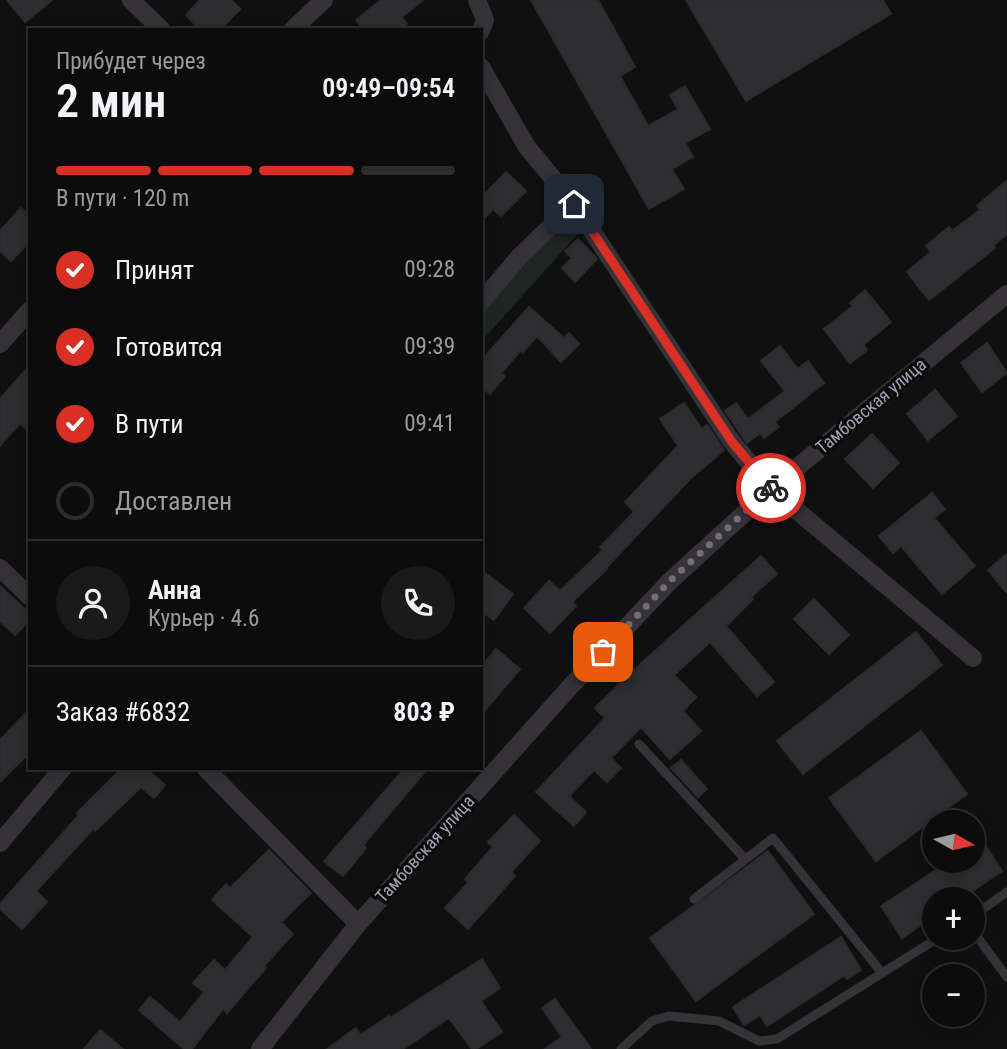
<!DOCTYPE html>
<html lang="ru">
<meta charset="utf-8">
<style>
:root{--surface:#0d0c0d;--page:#1b1a1b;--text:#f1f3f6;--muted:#9a9b9d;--line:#2d2c2e;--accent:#d93025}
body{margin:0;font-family:"Roboto Condensed",sans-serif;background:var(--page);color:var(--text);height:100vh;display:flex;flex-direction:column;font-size:26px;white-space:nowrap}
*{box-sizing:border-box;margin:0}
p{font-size:23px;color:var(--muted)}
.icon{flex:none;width:38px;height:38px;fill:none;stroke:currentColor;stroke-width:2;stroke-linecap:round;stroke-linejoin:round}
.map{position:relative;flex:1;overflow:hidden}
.drawer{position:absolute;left:28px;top:28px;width:455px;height:742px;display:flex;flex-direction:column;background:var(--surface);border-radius:0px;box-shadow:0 4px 18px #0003,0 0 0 2px var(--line)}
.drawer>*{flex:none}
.needle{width:46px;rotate:98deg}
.tools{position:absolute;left:922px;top:810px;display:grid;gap:14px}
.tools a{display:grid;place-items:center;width:63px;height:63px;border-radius:50%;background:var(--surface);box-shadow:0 4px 18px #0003,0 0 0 2px var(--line);font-size:35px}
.pin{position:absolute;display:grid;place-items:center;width:60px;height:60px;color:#fff;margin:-30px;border-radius:14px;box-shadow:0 4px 10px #0006}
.courier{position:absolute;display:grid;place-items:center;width:70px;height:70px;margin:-35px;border:5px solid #d93025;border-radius:50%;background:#fff;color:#222;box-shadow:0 2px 9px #0007}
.head em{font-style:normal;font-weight:600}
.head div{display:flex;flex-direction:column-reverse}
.head{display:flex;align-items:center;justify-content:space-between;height:119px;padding:0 28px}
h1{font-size:46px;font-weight:600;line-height:52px}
.bar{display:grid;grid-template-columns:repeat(4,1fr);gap:10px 7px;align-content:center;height:84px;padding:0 28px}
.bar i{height:9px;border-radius:5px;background:var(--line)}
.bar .selected{background:var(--accent)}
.bar p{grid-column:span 4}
.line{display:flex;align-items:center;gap:18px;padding:0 28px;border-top:2px solid var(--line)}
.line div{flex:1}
.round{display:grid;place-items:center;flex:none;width:74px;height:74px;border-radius:37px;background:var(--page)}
ol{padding:0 28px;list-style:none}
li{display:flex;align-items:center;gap:21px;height:77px}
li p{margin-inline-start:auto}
li .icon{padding:7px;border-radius:50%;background:var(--accent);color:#fff;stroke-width:4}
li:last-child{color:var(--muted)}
li i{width:38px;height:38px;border:4px solid var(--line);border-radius:50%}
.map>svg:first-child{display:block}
.green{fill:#1e2623}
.building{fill:#2e2d30;stroke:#2c2a2d;stroke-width:2}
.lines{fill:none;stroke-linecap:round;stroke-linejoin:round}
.service{stroke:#353338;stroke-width:9}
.minor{stroke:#353338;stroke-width:18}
.done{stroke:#716e7a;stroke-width:7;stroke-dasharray:0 12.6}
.route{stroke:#d93025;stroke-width:9}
.labels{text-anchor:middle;stroke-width:7;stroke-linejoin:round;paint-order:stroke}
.street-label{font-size:18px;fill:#a5a1b2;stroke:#0c0b0c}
</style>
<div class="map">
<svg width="1007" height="1049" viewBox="0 0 1007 1049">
<rect width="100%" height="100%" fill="#111011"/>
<polygon class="green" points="576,218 584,227 481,342 481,310 567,219"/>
<g class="building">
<polygon points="7,0 52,0 25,22"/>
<polygon points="200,0 231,0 240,9 220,30 200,30 186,15"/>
<polygon points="381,0 423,0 402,17 407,24 400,30 364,30 356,20"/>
<polygon points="531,0 598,0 635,67 620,76 648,126 678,109 670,95 685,86 710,129 685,143 693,157 672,169 684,189 649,209"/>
<polygon points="686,0 883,0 891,14 746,101"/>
<polygon points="506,172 526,191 501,216 493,209 481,221 481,198"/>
<polygon points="1007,180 1007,234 993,246 995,248 929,300 907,272 931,252 926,246 949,227 952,231 980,210 977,206"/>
<polygon points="21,208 30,216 30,241 11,261 0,251 0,231"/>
<polygon points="578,239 597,259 575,282 562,268 572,258 565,251"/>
<polygon points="865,290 891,322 863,345 867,350 850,363 824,329 853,306 850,303"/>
<polygon points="529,307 564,338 569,333 579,344 561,362 537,336 523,352 521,350 501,373 505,376 490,394 481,386 481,361"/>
<polygon points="987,343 1007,373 982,392 961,363"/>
<polygon points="780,346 798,369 808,361 824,383 775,422 779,427 764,438 760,433 747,443 725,411 736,403 748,419 785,391 761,361"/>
<polygon points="30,365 30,432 20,423 0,446 0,399"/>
<polygon points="935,390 957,416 928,440 907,414"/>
<polygon points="684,403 702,429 707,425 724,450 691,478 606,568 607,569 572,602 576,606 550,633 524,608 549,581 560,591 603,550 600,547 634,512 625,502 678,446 660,419"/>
<polygon points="872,434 899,463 873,488 845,459"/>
<polygon points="932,493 945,509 934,518 975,566 942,594 901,546 893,553 879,536"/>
<polygon points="1007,554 1007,593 988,570"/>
<polygon points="761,556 777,574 751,597 753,599 726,626 774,682 757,696 710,642 674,675 696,697 683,711 701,731 670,759 641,727 611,758 621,768 607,782 594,770 569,796 586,812 574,826 536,792 605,718 595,708 626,677"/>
<polygon points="481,570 513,594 494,620 481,611"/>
<polygon points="0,586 30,614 30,620 15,635 0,621"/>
<polygon points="814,599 849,635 829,654 794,619"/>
<polygon points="916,632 942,665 803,774 777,741"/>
<polygon points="496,649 520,669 481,715 481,667"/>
<polygon points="30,709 30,752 0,782 0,740"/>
<polygon points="921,731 967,794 876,861 829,798"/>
<polygon points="681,760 707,789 698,797 671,768"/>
<polygon points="122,768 146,768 165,785 154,798 141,787 95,831 93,829 36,891 47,902 22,929 0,909 0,904 79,815 77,813"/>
<polygon points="405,768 428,768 363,845 366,848 343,876 324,861"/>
<polygon points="514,815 540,841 511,872 515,876 468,929 445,908 469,882 465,879 493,847 488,842"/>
<polygon points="973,827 1002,871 959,900 934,900 934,916 902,938 881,906 950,861 973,861"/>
<polygon points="269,850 311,893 281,922 293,934 264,966 266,968 227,1013 223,1009 192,1049 184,1049 139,1010 150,997 180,1022 204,992 193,983 214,960 225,970 253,937 212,900 226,884 230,888"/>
<polygon points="768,851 814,914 696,1001 650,938"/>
<polygon points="841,937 861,970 847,979 845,975 767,1026 760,1015 744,1025 733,1007"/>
<polygon points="482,959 500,988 481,1001 502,1032 476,1049 472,1049 449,1018 403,1049 327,1049 356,1028 360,1035 389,1016 390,1018"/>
<polygon points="555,999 591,1049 545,1049 562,1037 542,1008"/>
<polygon points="100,1030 123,1049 84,1049"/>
</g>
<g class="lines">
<g class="service">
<polyline points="639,744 745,859"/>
<polyline points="694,899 773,838 882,973"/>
<polyline points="973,916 1007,892"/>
<polyline points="973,931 1007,977"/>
<polyline points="621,1049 652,1021 669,1016 719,1021 759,1041 777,1039 938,938"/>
</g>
<g class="minor">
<polyline points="131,0 162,30"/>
<polyline points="477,0 485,20 481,31"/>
<polyline points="292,30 324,0"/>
<polyline points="481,67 527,147 574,204 732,442 771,489 973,658"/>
<polyline points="481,302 519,257 574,204"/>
<polyline points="0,344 30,310"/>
<polyline points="0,568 30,597"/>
<polyline points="205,768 358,924"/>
<polyline points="0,843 63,768"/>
<polyline points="260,1049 358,924 569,688 670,581 771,489 1007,294"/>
</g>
</g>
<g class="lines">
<polyline class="done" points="603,652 670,581 771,488"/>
<polyline class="route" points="574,204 732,442 771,488"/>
</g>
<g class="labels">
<g class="street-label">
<text transform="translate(871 406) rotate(-40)" y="6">Тамбовская улица</text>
<text transform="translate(425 849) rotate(-48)" y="6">Тамбовская улица</text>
</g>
</g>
</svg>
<div class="tools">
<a><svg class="needle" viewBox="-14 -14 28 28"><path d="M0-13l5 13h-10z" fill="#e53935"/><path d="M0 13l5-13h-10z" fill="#9a9b9d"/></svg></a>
<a>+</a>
<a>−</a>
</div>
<div class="pin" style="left:603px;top:652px;background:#ea580c"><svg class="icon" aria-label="bag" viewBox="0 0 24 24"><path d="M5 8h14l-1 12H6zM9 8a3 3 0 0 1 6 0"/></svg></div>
<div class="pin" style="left:574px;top:204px;background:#1f2937"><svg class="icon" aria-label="home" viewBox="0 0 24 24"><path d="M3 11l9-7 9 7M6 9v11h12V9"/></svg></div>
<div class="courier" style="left:771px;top:488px"><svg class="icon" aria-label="bike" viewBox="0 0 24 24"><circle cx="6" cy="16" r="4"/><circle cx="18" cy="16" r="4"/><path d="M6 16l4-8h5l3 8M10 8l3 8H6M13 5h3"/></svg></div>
<section class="drawer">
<div class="head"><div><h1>2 мин</h1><p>Прибудет через</p></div><em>09:49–09:54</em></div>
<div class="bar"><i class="selected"></i><i class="selected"></i><i class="selected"></i><i></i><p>В пути · 120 m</p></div>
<ol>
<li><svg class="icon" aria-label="check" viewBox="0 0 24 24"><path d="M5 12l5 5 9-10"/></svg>Принят<p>09:28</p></li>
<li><svg class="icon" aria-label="check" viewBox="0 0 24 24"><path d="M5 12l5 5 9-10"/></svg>Готовится<p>09:39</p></li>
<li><svg class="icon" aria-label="check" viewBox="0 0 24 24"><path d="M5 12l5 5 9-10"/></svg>В пути<p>09:41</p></li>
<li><i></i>Доставлен</li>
</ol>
<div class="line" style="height:126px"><a class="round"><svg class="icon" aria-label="person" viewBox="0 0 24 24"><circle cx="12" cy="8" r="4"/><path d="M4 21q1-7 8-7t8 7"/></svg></a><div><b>Анна</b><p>Курьер · 4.6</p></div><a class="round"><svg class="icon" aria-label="phone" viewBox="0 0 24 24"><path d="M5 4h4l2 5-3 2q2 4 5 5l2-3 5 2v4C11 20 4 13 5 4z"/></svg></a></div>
<div class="line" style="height:91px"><div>Заказ #6832</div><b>803 ₽</b></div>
</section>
</div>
